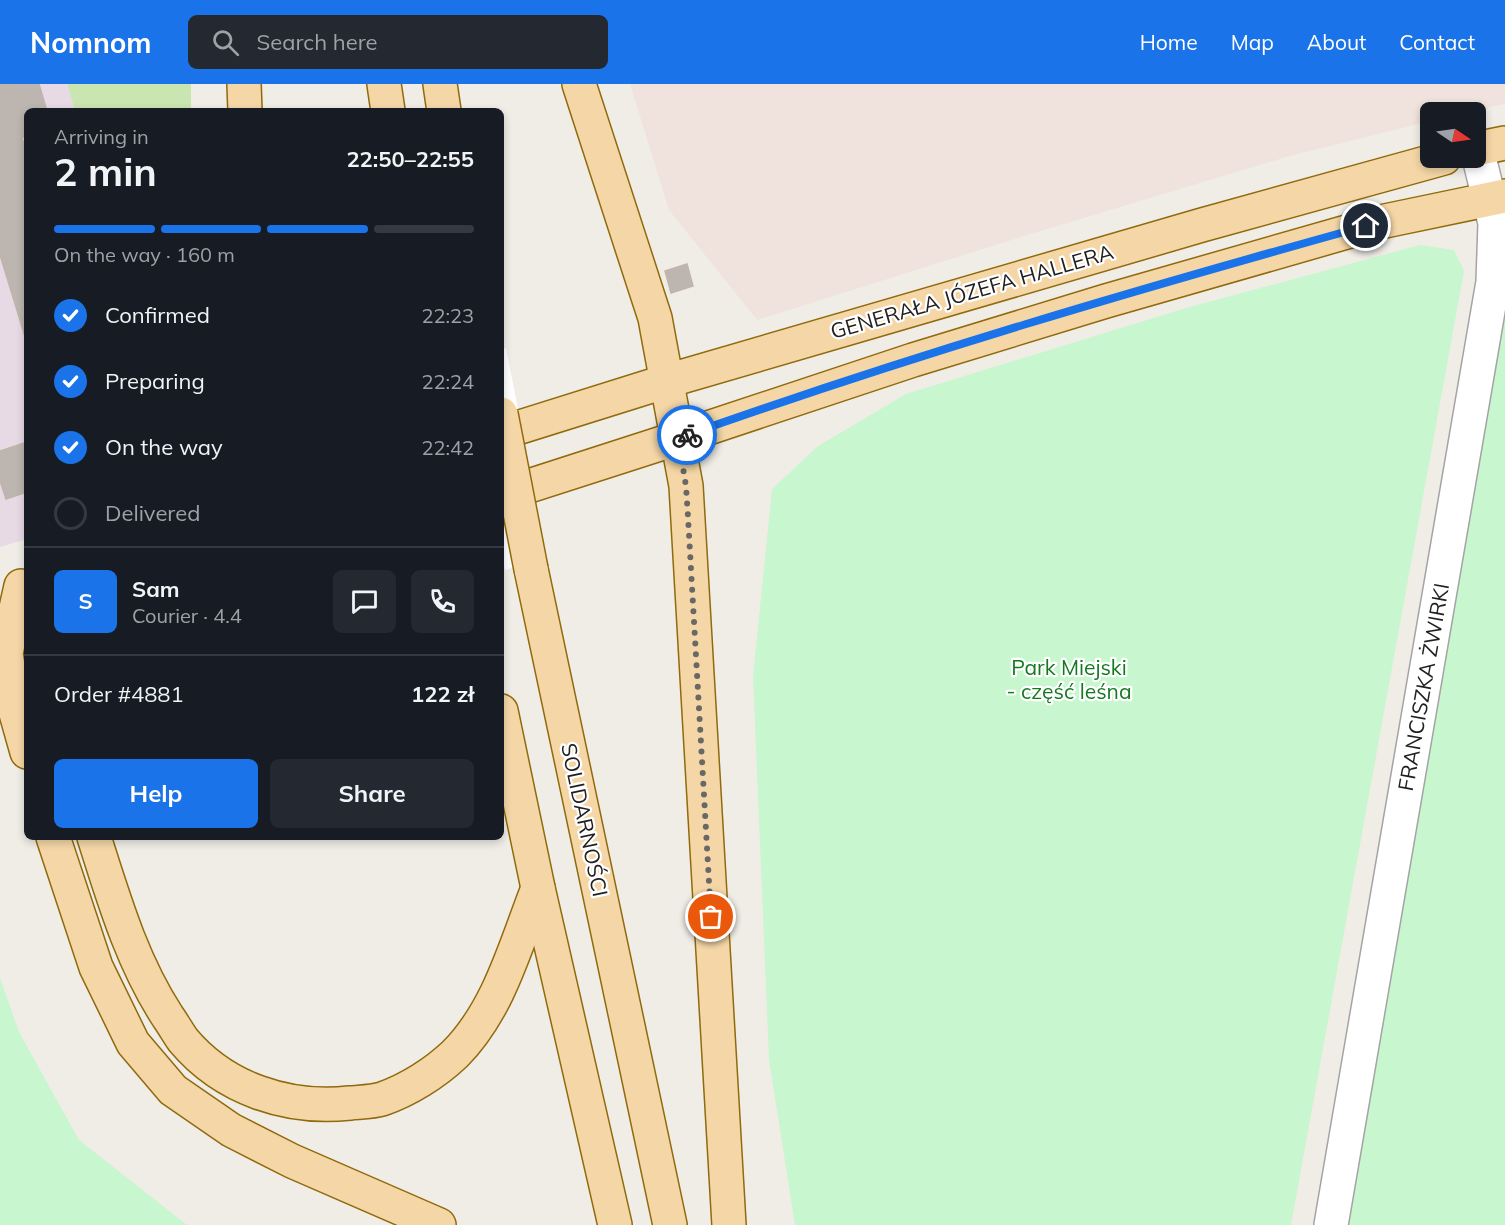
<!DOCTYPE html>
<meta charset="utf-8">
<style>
:root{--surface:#171b24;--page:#242831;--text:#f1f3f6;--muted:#9ea1a6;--line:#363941;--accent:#1a73e8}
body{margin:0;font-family:Mulish,sans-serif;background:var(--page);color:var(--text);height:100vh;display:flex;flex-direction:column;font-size:22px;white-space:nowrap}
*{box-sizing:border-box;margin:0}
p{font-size:20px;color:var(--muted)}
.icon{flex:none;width:33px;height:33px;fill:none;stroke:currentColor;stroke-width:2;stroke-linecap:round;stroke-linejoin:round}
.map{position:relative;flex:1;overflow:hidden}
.drawer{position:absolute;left:24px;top:24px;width:480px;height:732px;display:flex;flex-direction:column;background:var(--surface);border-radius:9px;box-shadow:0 3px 9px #0003}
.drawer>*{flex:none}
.needle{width:39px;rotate:103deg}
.controls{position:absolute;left:1420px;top:18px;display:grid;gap:12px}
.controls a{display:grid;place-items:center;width:66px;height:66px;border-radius:9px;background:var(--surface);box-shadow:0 3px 9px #0003;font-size:30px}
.pin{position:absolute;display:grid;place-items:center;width:51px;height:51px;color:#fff;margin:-26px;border:3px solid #fff;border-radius:50%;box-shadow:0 2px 6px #0007}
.courier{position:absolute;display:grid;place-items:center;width:60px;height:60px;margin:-30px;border:4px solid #1a73e8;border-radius:50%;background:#fff;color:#222;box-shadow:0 2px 8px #0007}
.summary em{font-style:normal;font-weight:700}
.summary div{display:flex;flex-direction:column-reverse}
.summary{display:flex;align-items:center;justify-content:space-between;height:102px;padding:0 30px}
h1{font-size:39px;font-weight:700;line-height:45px}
.bar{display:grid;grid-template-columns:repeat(4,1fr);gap:9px 6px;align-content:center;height:72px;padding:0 30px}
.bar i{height:8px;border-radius:4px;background:var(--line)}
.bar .active{background:var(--accent)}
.bar p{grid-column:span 4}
.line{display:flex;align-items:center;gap:15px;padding:0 30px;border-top:2px solid var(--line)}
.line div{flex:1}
.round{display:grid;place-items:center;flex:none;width:63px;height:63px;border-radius:9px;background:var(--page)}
ol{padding:0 30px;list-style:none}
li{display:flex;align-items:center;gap:18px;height:66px}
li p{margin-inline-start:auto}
li .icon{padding:6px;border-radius:50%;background:var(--accent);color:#fff;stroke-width:4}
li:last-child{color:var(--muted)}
li i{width:33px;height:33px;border:3px solid var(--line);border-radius:50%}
.button{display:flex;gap:12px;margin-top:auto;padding:12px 30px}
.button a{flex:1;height:69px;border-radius:9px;background:var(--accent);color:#fff;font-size:24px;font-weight:700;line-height:69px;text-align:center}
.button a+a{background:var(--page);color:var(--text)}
header{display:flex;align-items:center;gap:36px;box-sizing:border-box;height:84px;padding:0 30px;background:var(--accent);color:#fff}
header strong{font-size:28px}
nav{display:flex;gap:33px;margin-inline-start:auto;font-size:21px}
.search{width:420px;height:54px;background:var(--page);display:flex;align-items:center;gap:15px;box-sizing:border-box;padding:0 21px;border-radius:9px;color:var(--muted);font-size:22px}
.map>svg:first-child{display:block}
.industrial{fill:#e8dae5}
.military{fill:#f0e2dc}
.grass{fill:#c9e6b1}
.park{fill:#c8f6ce}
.pier{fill:#fff}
.building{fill:#bdb6b0;stroke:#c0b5ab;stroke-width:1.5}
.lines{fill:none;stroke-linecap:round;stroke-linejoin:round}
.minor-casing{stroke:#a4a4a4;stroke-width:36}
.major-casing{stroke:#906a0c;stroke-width:36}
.minor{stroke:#fff;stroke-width:33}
.major{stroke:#f5d7a7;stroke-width:33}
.major-bridge-casing{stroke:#906a0c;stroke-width:36;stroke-linecap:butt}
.major-bridge{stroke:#f5d7a7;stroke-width:33}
.done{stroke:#696866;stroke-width:6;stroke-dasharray:0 10.8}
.route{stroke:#1a73e8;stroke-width:8}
.labels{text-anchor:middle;stroke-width:4.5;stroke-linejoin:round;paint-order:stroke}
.street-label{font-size:21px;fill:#202020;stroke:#fff}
.park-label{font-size:21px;fill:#147821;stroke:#fff}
</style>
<header>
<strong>Nomnom</strong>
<div class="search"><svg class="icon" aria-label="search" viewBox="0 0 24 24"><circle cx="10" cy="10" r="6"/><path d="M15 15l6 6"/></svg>Search here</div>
<nav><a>Home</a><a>Map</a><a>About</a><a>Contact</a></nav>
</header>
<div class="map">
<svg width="1505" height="1141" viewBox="0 0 1505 1141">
<rect width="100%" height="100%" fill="#f0ede7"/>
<polygon class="industrial" points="0,0 67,0 75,27 27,27 27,455 0,463"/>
<polygon class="military" points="630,0 1505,0 1505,20 1464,28 1431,28 1431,37 1293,71 1024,152 757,236 669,126"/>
<polygon class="grass" points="67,0 191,0 191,27 75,27"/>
<g class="park">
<polygon points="1420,161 1454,166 1464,187 1291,1141 795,1141 769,976 753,592 772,405 818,362 906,310 1186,224"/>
<polygon points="1505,179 1505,1141 1344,1141"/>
<polygon points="0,894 19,948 79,1056 187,1141 0,1141"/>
</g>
<polygon class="pier" points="506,264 547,473 505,486 501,467 501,265"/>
<g class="building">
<polygon points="0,0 39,0 47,27 27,27 27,52 0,61"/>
<polygon points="22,54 27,69 27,259 0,171 0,61"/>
<polygon points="687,180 693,202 671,209 665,187"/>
<polygon points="27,358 27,408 6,415 0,397 0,367"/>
</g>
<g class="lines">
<defs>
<polyline id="minor" points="1331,1141 1493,198 1495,139 1477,65"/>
<g id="major">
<polyline points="244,0 245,27"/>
<polyline points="384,0 388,27"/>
<polyline points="440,0 444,27"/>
<polyline points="579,0 655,234 686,402 729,1141"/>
<polyline points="1476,65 1505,59"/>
<polyline points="501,349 667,297 1202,141 1444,74"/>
<polyline points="501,411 678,354 913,276 1106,217 1385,137 1505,112"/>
<polyline points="531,485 670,1141"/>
<polyline points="21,502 6,569 14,622 27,668"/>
<polyline points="501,627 538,804 615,1141"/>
<polyline points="53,753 96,883 133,959 173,1006 231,1046 292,1077 439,1141"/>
<path d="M94,753C114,816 132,878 168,933C173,940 178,949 183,956C224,1005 288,1026 350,1019C360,1018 372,1018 382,1015C408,1006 435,989 455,970C499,926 516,860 538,804"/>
</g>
</defs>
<use href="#minor" class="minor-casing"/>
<use href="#major" class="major-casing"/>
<use href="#minor" class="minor"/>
<use href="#major" class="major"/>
<defs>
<polyline id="major-bridge" points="501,330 531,485"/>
</defs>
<use href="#major-bridge" class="major-bridge-casing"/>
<use href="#major-bridge" class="major-bridge"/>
</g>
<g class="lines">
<polyline class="done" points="687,351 678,354 686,402 688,433 711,833"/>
<path class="route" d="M687,351C910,272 1138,205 1366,142"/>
</g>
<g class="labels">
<g class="street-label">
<text transform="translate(972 208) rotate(-16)" y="7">GENERAŁA JÓZEFA HALLERA</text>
<text transform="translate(1424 603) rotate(-80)" y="7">FRANCISZKA ŻWIRKI</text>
<text transform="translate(584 736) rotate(78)" y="7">SOLIDARNOŚCI</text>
</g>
<g class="park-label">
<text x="1069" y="591">Park Miejski<tspan x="1069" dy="24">- część leśna</tspan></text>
</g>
</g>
</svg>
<div class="controls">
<a><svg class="needle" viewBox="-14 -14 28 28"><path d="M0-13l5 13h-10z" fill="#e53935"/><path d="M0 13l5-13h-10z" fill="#9ea1a6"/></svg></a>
</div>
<div class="pin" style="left:711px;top:833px;background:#ea580c"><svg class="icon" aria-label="bag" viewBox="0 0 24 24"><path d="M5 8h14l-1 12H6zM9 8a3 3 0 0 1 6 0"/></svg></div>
<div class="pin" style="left:1366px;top:142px;background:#1f2937"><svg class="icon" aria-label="home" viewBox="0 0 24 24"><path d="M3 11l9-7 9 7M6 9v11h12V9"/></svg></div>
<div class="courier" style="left:687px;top:351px"><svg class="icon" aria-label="bike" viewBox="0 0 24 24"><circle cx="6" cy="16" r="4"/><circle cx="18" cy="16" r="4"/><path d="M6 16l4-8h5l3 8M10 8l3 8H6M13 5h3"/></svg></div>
<section class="drawer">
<div class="summary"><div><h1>2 min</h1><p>Arriving in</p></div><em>22:50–22:55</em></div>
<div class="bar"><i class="active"></i><i class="active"></i><i class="active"></i><i></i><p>On the way · 160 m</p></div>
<ol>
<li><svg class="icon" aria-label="check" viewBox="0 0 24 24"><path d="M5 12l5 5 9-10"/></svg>Confirmed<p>22:23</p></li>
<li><svg class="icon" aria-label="check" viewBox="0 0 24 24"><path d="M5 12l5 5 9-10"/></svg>Preparing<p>22:24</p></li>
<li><svg class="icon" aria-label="check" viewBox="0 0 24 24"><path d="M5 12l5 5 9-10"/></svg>On the way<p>22:42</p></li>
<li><i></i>Delivered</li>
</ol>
<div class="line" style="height:108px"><b class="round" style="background:var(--accent);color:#fff">S</b><div><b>Sam</b><p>Courier · 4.4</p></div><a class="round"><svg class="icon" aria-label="chat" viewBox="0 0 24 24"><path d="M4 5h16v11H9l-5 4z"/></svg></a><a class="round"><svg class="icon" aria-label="phone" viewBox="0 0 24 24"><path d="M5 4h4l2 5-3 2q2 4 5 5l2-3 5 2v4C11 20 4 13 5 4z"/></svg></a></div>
<div class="line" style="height:78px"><div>Order #4881</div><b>122 zł</b></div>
<div class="button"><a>Help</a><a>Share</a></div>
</section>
</div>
